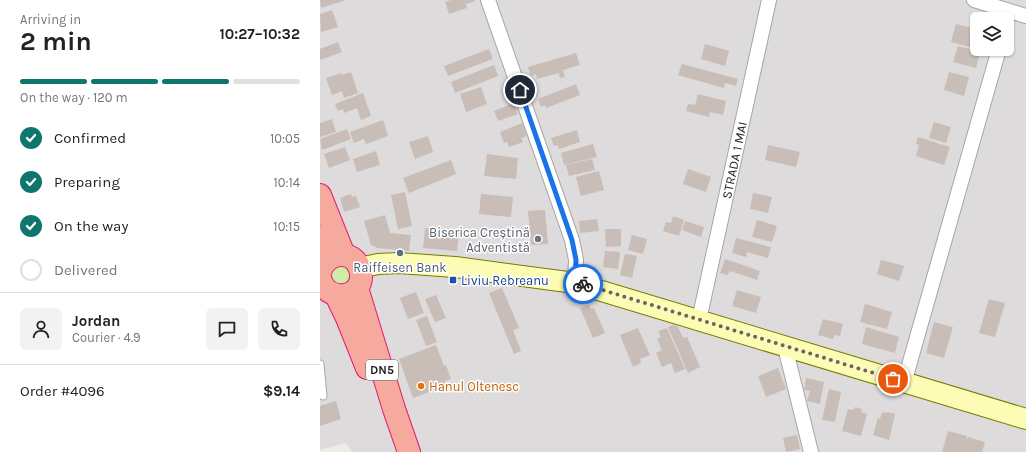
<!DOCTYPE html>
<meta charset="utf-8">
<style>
:root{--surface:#fff;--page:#f2f2f2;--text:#222;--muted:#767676;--line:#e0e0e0;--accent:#0f766e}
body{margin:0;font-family:Karla,sans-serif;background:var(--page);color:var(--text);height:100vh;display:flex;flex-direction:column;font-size:15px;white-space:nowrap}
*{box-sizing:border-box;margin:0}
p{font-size:13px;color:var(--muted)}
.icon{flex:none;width:22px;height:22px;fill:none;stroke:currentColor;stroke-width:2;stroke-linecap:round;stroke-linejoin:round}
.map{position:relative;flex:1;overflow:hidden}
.side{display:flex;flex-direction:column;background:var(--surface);width:320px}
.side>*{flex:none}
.buttons{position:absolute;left:650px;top:12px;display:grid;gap:8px}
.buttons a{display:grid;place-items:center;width:44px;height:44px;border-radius:6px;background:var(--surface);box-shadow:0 1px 3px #0004;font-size:20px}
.pin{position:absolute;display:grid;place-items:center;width:34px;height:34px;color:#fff;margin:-17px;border:2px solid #fff;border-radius:50%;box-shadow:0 1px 4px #0007}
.courier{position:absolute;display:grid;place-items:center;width:40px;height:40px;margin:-20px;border:3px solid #1a73e8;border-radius:50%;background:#fff;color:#222;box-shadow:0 1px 5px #0007}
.head em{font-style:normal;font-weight:700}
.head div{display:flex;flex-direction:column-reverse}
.head{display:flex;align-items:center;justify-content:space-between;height:68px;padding:0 20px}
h1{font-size:26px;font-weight:700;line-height:30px}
.bar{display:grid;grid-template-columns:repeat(4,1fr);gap:6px 4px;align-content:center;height:48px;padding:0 20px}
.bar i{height:5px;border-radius:3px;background:var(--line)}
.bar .current{background:var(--accent)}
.bar p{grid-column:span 4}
.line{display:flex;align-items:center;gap:10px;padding:0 20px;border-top:1px solid var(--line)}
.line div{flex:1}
.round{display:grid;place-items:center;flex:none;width:42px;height:42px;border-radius:6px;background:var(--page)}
ol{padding:0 20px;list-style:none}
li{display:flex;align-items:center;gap:12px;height:44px}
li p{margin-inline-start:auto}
li .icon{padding:4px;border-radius:50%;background:var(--accent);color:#fff;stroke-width:4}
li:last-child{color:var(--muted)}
li i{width:22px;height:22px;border:2px solid var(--line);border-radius:50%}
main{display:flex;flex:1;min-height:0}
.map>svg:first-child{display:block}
.residential{fill:#dddbdc;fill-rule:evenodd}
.grass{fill:#ceeda7}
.building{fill:#c8bdb7}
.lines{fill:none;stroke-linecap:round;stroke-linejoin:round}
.service-casing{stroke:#a6a6a6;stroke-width:9}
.minor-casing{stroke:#a6a6a6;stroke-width:16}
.secondary-casing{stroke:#767b00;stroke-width:22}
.trunk-casing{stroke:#e6196e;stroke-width:24}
.service{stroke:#fff;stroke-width:7}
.minor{stroke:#fff;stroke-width:14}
.secondary{stroke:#fdfcb5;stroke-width:20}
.trunk{stroke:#f6aa9e;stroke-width:22}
.done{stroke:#686664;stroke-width:4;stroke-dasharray:0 7.2}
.route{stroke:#1a73e8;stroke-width:5}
.worship-dot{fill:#6b7280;stroke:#fff;stroke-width:1.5}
.service-dot{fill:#5c6f8a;stroke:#fff;stroke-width:1.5}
.transit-dot{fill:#1a4fb4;stroke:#fff;stroke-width:1.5}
.food-dot{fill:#e8710a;stroke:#fff;stroke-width:1.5}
.labels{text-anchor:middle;stroke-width:3;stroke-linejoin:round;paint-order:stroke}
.shield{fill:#fff;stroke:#626262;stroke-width:1}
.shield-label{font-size:12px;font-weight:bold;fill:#1f1f1f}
.street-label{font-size:13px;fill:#1f1f1f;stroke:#fff}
.worship-label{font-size:13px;fill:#5b616d;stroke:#fff;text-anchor:end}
.service-label{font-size:13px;fill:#4e5e75;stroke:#fff}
.transit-label{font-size:13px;fill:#164399;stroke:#fff;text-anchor:start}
.food-label{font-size:13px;fill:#c56008;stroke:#fff;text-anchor:start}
</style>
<main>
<section class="side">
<div class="head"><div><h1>2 min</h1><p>Arriving in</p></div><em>10:27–10:32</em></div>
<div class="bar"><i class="current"></i><i class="current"></i><i class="current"></i><i></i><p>On the way · 120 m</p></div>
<ol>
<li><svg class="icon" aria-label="check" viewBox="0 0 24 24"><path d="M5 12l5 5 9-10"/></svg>Confirmed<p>10:05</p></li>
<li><svg class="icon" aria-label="check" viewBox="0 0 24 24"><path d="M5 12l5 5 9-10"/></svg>Preparing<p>10:14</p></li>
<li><svg class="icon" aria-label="check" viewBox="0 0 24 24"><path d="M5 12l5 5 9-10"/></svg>On the way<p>10:15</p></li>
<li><i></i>Delivered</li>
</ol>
<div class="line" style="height:72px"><a class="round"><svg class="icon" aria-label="person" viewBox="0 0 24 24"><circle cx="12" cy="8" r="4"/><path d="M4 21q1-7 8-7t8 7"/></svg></a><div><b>Jordan</b><p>Courier · 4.9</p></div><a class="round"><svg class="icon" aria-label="chat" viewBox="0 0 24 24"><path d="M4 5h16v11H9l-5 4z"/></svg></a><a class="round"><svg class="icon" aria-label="phone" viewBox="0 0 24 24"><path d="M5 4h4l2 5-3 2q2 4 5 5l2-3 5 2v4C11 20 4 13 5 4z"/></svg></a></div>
<div class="line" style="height:52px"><div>Order #4096</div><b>$9.14</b></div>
</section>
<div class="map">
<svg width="706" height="452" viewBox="0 0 706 452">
<rect width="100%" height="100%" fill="#f0ebe4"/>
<path class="residential" d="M0,0H706V452H32L26,443L0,450ZM657,19H687V49H657Z"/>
<polygon class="grass" points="23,264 32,275 26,285 15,286 9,273 10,269"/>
<g class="building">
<polygon points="0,0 26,0 1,8"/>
<polygon points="131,0 154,0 155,1 146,4 147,8 129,14 125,2"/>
<polygon points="12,10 18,27 1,32 0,14"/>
<polygon points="636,24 657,29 657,49 631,42"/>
<polygon points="18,42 22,52 0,60 0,49"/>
<polygon points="385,44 409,51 405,66 381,59"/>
<polygon points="638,46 660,52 656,68 633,62"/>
<polygon points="169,49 173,59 128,76 124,66"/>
<polygon points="256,53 260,65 243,70 245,77 240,78 239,73 217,79 216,74 211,76 208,67"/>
<polygon points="362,64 418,79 416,86 405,83 404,88 358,75"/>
<polygon points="174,65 178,76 135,93 131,82"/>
<polygon points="31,72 38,93 24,98 22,91 12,95 6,78 21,73 22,75"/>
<polygon points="629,72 649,77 644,96 624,90"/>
<polygon points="256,84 260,95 226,108 225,105 221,107 218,99"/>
<polygon points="161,87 167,104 146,112 140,94"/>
<polygon points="43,93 51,116 41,120 37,108 24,113 23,109 18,111 15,104"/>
<polygon points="378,94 406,101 403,115 390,112 389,117 366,111 368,104 375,105"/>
<polygon points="194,103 198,114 178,121 174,111"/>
<polygon points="12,119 16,132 0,137 0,123"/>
<polygon points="63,120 68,136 46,144 44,139 34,143 30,132"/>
<polygon points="614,122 631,127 626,143 609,138"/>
<polygon points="202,123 207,136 201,138 203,142 189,147 187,142 184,143 180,132"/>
<polygon points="27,129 31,139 2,150 0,139"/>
<polygon points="257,130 260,142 239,149 238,145 234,146 231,138"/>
<polygon points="108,136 113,152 95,159 89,142"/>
<polygon points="598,137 630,147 624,165 596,156 599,145 596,144"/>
<polygon points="273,144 277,157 244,165 241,153"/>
<polygon points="448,145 480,152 476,167 445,160"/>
<polygon points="25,147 30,160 9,168 4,154"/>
<polygon points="56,151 60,165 37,172 33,159"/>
<polygon points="167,154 198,158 196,179 164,176"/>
<polygon points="272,159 275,170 249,176 246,165"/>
<polygon points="131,160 136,174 89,193 83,178"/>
<polygon points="368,169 391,177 386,192 363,184"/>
<polygon points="279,171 284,190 261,196 256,177"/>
<polygon points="85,192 92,226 78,229 71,195"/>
<polygon points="433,193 452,197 448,213 430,209"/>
<polygon points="31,194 32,197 36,196 40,207 24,212 20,198"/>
<polygon points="161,194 193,197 191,217 159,214"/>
<polygon points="225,210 228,244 211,245 208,211"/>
<polygon points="65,215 70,233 91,235 89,251 58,248 51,245 44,221"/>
<polygon points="353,216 364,220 359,236 343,231 346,222 351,223"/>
<polygon points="277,219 279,231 260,233 259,221"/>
<polygon points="437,220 457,226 452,242 432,237"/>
<polygon points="365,221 384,227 381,237 362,230"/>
<polygon points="105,228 139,231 137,251 103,248"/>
<polygon points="285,229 301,229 301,246 286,247"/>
<polygon points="312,235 327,239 323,254 308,250"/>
<polygon points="416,238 451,247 448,258 427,252 426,257 412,253"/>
<polygon points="285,251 300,252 298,269 283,267"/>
<polygon points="305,254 317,256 312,278 300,275"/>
<polygon points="405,259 440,271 437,280 410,271 408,275 400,273"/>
<polygon points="561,260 584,266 579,281 557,274"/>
<polygon points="182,288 199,328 193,330 201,351 194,354 169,293"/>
<polygon points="417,290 441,297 436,313 412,306"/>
<polygon points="96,292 104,313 88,319 80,298"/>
<polygon points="116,295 126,318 115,322 105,299"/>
<polygon points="669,299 685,303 675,337 659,333"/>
<polygon points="545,304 572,312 567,329 540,322"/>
<polygon points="269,305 271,309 274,308 285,333 273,338 260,308"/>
<polygon points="107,316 117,342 106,346 96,320"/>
<polygon points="503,319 523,324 520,336 515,335 513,339 498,335"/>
<polygon points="614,322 633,327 624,358 606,353"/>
<polygon points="354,325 358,327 363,338 367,337 380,367 368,373 348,327"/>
<polygon points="546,327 579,337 575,353 542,344"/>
<polygon points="318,328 330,355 320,359 321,363 313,367 300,335"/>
<polygon points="347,328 365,369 355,373 351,363 342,367 336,353 342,350 337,339 341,337 338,331"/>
<polygon points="116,345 124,366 126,365 131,379 125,381 126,386 93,398 79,359"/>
<polygon points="458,368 466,389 446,397 438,376"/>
<polygon points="486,378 504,382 500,404 487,401 490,391 484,390"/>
<polygon points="509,389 521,392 515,422 502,420"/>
<polygon points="16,401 21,419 0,426 0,406"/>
<polygon points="535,407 542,409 541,412 547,414 541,436 522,431 528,409 534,410"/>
<polygon points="562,412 566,413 567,412 575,414 569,440 553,435 558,418 560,419"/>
<polygon points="628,431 647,436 646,442 648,437 665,442 662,452 622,452"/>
<polygon points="477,435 480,449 466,452 463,438"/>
</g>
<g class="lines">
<defs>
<polyline id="service" points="0,364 3,396"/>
<g id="minor">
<polyline points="168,0 252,240 256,260 255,283"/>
<polyline points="654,0 706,16"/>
<polyline points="379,320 449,0"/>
<polyline points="465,347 491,452"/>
<polyline points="584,383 679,49"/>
</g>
<polyline id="secondary" points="39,268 58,264 79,263 135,267 255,283 706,419"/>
<g id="trunk">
<polyline points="0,195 24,255"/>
<polyline points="0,237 5,262"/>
<path d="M0,272C7,249 38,249 41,274C43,299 7,304 0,278"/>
<polyline points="37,288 74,409 89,452"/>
<polyline points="16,295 27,318 47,368"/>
</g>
</defs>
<use href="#service" class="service-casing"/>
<use href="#minor" class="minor-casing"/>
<use href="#secondary" class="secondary-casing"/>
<use href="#trunk" class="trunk-casing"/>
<use href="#service" class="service"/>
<use href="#minor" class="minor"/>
<use href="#secondary" class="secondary"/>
<use href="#trunk" class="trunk"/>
</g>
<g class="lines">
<polyline class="done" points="263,284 573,379"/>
<polyline class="route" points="200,90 252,240 256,260 255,283 263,284"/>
</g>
<circle class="worship-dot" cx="218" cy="239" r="4"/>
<circle class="service-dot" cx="80" cy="253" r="4"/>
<rect class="transit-dot" x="129" y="276" width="8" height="8" rx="2"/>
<circle class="food-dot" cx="101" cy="386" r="4"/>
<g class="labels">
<rect class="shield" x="46" y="360" width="32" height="20" rx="3"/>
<g class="shield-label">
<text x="62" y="374">DN5</text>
</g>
<g class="street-label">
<text transform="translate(414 160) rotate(-78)" y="5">STRADA 1 MAI</text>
</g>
<g class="worship-label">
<text x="210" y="237">Biserica Creștină<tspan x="210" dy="15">Adventistă</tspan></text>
</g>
<g class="service-label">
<text x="80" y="272">Raiffeisen Bank</text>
</g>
<g class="transit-label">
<text x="141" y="285">Liviu Rebreanu</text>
</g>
<g class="food-label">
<text x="109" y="391">Hanul Oltenesc</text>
</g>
</g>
</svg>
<div class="buttons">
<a><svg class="icon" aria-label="layers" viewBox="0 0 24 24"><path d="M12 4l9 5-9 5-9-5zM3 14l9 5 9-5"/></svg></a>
</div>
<div class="pin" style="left:573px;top:379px;background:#ea580c"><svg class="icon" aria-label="bag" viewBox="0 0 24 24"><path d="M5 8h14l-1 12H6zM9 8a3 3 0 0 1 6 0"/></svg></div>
<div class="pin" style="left:200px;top:90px;background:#1f2937"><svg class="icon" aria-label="home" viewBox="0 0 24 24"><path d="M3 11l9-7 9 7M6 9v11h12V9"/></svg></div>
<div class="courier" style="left:263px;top:284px"><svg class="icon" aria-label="bike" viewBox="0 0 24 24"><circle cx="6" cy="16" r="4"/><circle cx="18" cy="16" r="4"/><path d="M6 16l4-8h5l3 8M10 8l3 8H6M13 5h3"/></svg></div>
</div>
</main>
